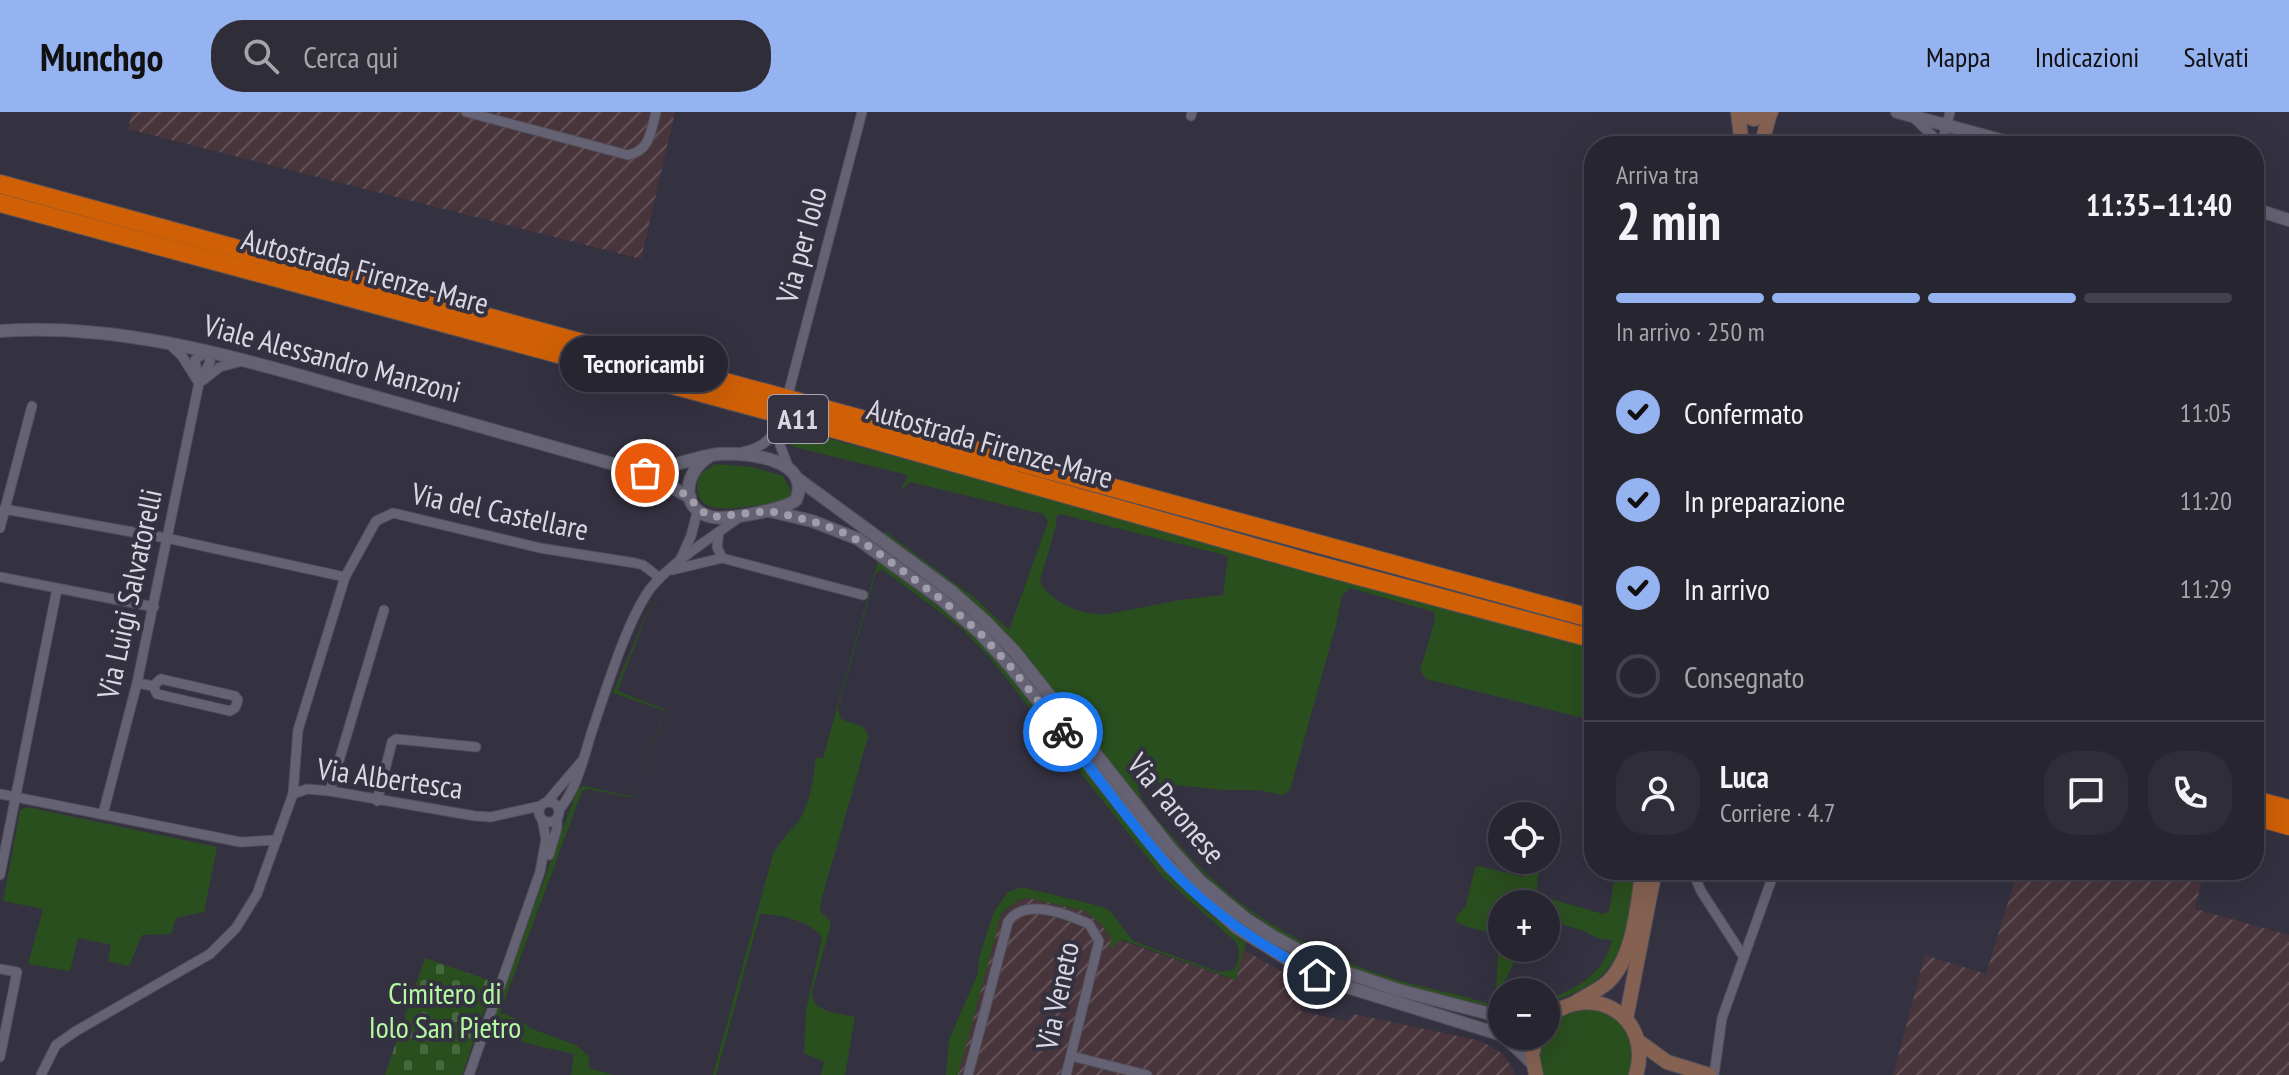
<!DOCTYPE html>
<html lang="it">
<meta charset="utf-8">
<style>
:root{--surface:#272530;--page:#2f2d38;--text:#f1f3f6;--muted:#a4a5ab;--line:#43424c;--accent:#95b2f1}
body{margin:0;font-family:"PT Sans Narrow",sans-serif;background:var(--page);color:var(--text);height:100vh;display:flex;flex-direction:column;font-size:30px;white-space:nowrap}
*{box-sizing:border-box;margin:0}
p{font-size:26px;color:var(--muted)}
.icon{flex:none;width:44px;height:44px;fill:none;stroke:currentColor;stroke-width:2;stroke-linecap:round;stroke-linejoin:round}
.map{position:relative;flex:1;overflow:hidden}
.drawer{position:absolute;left:1584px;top:24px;width:680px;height:744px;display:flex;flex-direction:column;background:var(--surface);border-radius:32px;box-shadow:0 8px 32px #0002,0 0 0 2px var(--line)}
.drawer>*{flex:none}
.buttons{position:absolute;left:1488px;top:690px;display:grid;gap:16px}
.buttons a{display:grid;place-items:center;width:72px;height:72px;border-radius:50%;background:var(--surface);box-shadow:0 8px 32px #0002,0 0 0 2px var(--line);font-size:40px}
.pin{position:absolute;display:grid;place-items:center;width:68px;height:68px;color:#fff;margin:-34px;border:4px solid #fff;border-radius:50%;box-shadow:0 2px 8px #0007}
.courier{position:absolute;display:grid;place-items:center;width:80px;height:80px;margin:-40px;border:6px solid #1a73e8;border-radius:50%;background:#fff;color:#222;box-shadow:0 2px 10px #0007}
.bubble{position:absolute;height:56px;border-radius:28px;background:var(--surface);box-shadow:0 8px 32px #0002,0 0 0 2px var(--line);font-size:26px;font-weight:700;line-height:56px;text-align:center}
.overview em{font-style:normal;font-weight:700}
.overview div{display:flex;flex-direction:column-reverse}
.overview{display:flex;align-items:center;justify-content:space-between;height:136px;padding:0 32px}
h1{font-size:52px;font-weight:700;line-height:60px}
.bar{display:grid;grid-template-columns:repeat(4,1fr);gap:12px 8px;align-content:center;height:96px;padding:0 32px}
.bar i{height:10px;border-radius:6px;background:var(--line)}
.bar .on{background:var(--accent)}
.bar p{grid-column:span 4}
.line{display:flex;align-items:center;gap:20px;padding:0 32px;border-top:2px solid var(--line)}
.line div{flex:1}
.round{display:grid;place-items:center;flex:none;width:84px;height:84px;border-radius:32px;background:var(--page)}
ol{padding:0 32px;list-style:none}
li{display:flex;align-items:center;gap:24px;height:88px}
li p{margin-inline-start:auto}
li .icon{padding:8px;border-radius:50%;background:var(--accent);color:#111;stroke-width:4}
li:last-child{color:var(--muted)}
li i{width:44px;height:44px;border:4px solid var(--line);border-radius:50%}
header{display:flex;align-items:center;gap:48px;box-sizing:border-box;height:112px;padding:0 40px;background:var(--accent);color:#111}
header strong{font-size:38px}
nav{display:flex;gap:44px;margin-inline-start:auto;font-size:28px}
.search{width:560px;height:72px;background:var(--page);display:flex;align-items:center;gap:20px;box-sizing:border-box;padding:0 28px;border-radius:32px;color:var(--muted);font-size:30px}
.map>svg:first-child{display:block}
.industrial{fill:url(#industrial-furrows)}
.green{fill:#2a4f1f;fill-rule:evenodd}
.cemetery{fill:url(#cemetery-stones)}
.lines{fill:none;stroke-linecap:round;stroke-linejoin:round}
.minor-casing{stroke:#514e5a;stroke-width:11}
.tertiary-casing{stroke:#514e5a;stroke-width:14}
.secondary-casing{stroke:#514e5a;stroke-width:16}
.motorway-casing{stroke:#514e5a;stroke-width:20}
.minor{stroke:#656273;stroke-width:9}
.tertiary{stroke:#656273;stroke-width:12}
.secondary{stroke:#856152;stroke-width:14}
.motorway{stroke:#cf6006;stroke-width:18}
.done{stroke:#9f9da9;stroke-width:8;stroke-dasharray:0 14.4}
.route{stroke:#1a73e8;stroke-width:10}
.labels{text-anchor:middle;stroke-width:8;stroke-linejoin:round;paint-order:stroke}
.shield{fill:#343140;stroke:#a8a5b1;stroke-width:2}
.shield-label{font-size:28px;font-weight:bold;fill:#d9d7e1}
.street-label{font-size:30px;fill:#d9d7e1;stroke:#343140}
.park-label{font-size:30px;fill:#b5faa2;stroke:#343140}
</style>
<header>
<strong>Munchgo</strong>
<div class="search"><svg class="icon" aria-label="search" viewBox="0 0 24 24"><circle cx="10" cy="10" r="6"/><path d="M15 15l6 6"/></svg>Cerca qui</div>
<nav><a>Mappa</a><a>Indicazioni</a><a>Salvati</a></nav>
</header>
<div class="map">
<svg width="2289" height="963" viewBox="0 0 2289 963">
<defs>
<pattern id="industrial-furrows" width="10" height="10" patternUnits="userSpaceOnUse" patternTransform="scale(2)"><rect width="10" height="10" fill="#48353b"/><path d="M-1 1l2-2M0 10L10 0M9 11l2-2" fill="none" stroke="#625257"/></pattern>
<pattern id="cemetery-stones" width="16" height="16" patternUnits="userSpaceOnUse" patternTransform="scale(2)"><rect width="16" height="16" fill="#2a4f1f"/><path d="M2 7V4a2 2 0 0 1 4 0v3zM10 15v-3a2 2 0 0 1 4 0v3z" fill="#48683f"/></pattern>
</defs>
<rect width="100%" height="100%" fill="#343140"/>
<g class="industrial">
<polygon points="132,0 675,0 641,147 128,17"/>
<polygon points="2018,758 2204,758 2195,797 2289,823 2289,963 1893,963 1925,843 1986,862"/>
<polygon points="1029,786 1085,799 1101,812 1111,825 1235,868 1244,838 1305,873 1300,899 1346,909 1354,902 1481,929 1503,942 1514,958 1514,963 957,963 1000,805 1014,791"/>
</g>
<g class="green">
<path d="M787,315L1594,535V602L1587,607L1426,567L1420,558L1435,508L1434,500L1350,476L1342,484L1336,513L1290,678L1283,683L1259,678H1223L1147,670L1138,674C1139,691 1161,710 1171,723C1229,796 1310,842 1398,868C1428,877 1478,886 1502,897L1405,874L1350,856L1280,821L1242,795L1212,770L1172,729L1001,516L969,486L884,423V420L887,421L976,487L1009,518L1048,410L1043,402L910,370L900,379L908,363L794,335L786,329ZM1060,402L1228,444L1223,483L1180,488L1108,502C1087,505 1047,491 1040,468L1056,414V405Z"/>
<path d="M715,352L752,355L783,364L791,379L789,386L781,391C752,391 686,415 699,363Z"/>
<path d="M878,449L947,501L989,538L1167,761L1212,804L1246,830L1236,868L1123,828L1116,831L1114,836L1110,835L1111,825L1101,812L1085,799L1029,786L1019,788L1006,797L1001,803L958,963H946L949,928L978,861L979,846L994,800L1008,780L1022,775L1103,795L1111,800L1133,829L1219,860L1234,858C1239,849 1241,840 1236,830L1162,764L990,546L960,515L882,457L876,461L838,596L840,606C851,614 866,609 868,625L821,789L820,799L830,809V816L812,880C812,901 839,901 855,905L845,963H821L824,950L804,941L806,899L822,825C808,808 781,803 760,802L716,963H713L773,742C781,726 791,720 800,707C808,696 816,660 815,646H823Z"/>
<path d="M662,478L645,507L618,577L620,580L666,598L634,686L587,677L582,679L500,901L518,907L532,917L576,933L589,944V956L614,963H571L574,942C548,935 504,933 494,903L578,676L584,674L634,685L665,599L613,581L644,507Z"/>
<polygon points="27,695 217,735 204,800 176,806 171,822 142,823 129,854 108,849 111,833 78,826 70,859 28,852 43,797 3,789 20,699"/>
<path d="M1536,748L1539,752L1537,776L1540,784L1603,802L1609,799L1616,758H1638C1631,797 1629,847 1592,871C1578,881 1561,886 1546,892V888C1577,876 1604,863 1612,828L1599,827L1584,819L1552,810L1544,790L1502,792V836H1521L1503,873L1496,878L1499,825C1487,817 1467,818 1456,809V805L1466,793L1475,756L1479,754L1523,765Z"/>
<path d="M1594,894L1622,909L1634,938L1629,963H1544C1538,950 1538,938 1542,924H1546V916L1562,900Z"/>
</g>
<polygon class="cemetery" points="425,846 494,870 462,963 385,963"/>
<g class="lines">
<defs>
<g id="minor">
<path d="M466,0L628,43C650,39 651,19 656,0"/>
<polyline points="1191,4 1192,0"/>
<polyline points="1913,5 1941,32"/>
<polyline points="1941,34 1950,0"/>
<polyline points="169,232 182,244 197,268"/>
<polyline points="202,269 220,255 242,249"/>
<polyline points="789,279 862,0"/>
<polyline points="778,315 780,333 788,354"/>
<path d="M742,340C760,336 770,330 778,313"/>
<polyline points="4,397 166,426 345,465"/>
<polyline points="0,416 32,294"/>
<polyline points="719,420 717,435 722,446"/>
<polyline points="681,446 691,424 698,397"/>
<polyline points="672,458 722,446 863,483"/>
<polyline points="0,465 154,495"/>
<polyline points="137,571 153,574 157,582 230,599 235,596 238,588 235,584 161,567 153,574"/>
<polyline points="330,679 384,498"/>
<polyline points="0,682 240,730 277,728"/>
<polyline points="293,682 307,677 330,679 475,704 491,705 540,694"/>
<polyline points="377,689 392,630 396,627 476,635"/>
<circle cx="549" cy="700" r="10"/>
<polyline points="547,690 581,650"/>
<path d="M559,698C579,674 584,642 594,613C607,575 627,509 650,477C670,451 714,424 741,404"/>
<polyline points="103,702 137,571 199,271 210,250 206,239 195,248 199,271"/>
<polyline points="549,743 557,716 557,707"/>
<polyline points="1692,758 1701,779 1743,844"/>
<polyline points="0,763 57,477"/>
<polyline points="0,857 17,860 0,945"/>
<polyline points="1071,944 1147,963"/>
<polyline points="41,963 56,933 76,919 210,842 236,816 257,782 293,682 298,618 345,465 376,409 393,401 540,436 635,451 643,453 660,466"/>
<polyline points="469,963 540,760 546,727 542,707"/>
<path d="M968,963L1008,810C1024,785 1067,802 1089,812L1099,829L1066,963"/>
<polyline points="1714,963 1722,906 1775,758"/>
</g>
<g id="tertiary">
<polyline points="1897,0 2023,34"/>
<polyline points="2254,97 2289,108"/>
<path d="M0,219C123,210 241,247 358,280C454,307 549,334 645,361L690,385"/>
<path d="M645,361C670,355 694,345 719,342C746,340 813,347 796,388C784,398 727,408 712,405C677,397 685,358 710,344"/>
<polyline points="798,367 951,479 985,509 1015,540 1171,737 1201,770 1246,807 1274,825 1330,855 1398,878 1502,905"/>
<polyline points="770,399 812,409 858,427 941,487 979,520 1010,554 1169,754 1237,816 1295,852 1344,874 1502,923"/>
<polyline points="1504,924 1532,951"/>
</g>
<g id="secondary">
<polyline points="1738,0 1742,34"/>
<polyline points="1738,1 1754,7 1771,0"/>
<polyline points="1761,34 1770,1"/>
<path d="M1576,890C1586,884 1599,878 1608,870C1635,844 1637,792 1643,758"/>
<path d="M1546,907C1591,867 1654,904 1636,963"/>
<polyline points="1626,907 1655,758"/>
<polyline points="1536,924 1532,943 1536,963"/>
<polyline points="1638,929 1667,950 1709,963"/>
</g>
<g id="motorway">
<polyline points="0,72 1594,507"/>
<polyline points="0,91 835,317 1310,451 1594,527"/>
<polyline points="2254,688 2289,697"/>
<polyline points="2254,704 2289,714"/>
</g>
</defs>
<use href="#minor" class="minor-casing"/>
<use href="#tertiary" class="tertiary-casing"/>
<use href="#secondary" class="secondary-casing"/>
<use href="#motorway" class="motorway-casing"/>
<use href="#minor" class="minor"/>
<use href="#tertiary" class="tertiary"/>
<use href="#secondary" class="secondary"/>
<use href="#motorway" class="motorway"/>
</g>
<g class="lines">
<polyline class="done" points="645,361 690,385 698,397 712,405 770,399 812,409 840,419 870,435 941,487 979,520 1010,554 1063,620"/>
<path class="route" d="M1063,620C1098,665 1131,713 1169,755C1211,801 1262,835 1317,863"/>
</g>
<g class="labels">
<rect class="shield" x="768" y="283" width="60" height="48" rx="6"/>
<g class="shield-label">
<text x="798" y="317">A11</text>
</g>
<g class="street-label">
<text transform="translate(802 133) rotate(-75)" y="10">Via per Iolo</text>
<text transform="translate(365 160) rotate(15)" y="10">Autostrada Firenze-Mare</text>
<text transform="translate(332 247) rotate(15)" y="10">Viale Alessandro Manzoni</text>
<text transform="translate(990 332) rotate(16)" y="10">Autostrada Firenze-Mare</text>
<text transform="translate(500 400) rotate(12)" y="10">Via del Castellare</text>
<text transform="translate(130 482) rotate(-78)" y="10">Via Luigi Salvatorelli</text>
<text transform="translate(390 667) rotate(8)" y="10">Via Albertesca</text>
<text transform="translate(1176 697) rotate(50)" y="10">Via Paronese</text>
<text transform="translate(1058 884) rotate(-78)" y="10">Via Veneto</text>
</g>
<g class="park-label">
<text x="445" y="892">Cimitero di<tspan x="445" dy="34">Iolo San Pietro</tspan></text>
</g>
</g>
</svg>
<div class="buttons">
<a><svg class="icon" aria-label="locate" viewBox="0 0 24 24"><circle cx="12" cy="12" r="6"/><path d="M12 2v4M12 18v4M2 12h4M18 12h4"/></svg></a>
<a>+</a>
<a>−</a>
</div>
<div class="pin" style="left:645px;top:361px;background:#ea580c"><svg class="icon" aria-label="bag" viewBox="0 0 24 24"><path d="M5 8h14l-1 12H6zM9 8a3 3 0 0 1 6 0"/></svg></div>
<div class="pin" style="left:1317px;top:863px;background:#1f2937"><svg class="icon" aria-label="home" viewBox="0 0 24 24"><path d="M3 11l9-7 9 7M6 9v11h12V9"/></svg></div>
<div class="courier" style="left:1063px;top:620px"><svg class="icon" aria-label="bike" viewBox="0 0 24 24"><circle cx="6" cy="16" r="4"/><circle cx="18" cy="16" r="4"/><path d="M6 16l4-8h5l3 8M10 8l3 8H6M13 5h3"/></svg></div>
<div class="bubble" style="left:560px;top:224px;width:168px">Tecnoricambi</div>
<section class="drawer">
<div class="overview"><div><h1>2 min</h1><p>Arriva tra</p></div><em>11:35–11:40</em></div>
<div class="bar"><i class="on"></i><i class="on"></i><i class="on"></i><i></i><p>In arrivo · 250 m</p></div>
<ol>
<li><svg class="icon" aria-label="check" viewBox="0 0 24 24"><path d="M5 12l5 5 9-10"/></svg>Confermato<p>11:05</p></li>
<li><svg class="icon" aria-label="check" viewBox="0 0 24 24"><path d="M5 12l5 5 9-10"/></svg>In preparazione<p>11:20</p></li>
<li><svg class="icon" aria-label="check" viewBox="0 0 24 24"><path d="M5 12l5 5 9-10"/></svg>In arrivo<p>11:29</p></li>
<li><i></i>Consegnato</li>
</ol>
<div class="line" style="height:144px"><a class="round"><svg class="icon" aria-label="person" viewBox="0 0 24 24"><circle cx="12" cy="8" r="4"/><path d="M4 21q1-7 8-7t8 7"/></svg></a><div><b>Luca</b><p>Corriere · 4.7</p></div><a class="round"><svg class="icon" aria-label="chat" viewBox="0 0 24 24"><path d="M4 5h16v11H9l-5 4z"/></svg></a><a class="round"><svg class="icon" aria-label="phone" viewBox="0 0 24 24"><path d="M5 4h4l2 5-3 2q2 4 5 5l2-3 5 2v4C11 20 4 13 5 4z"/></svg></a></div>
</section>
</div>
